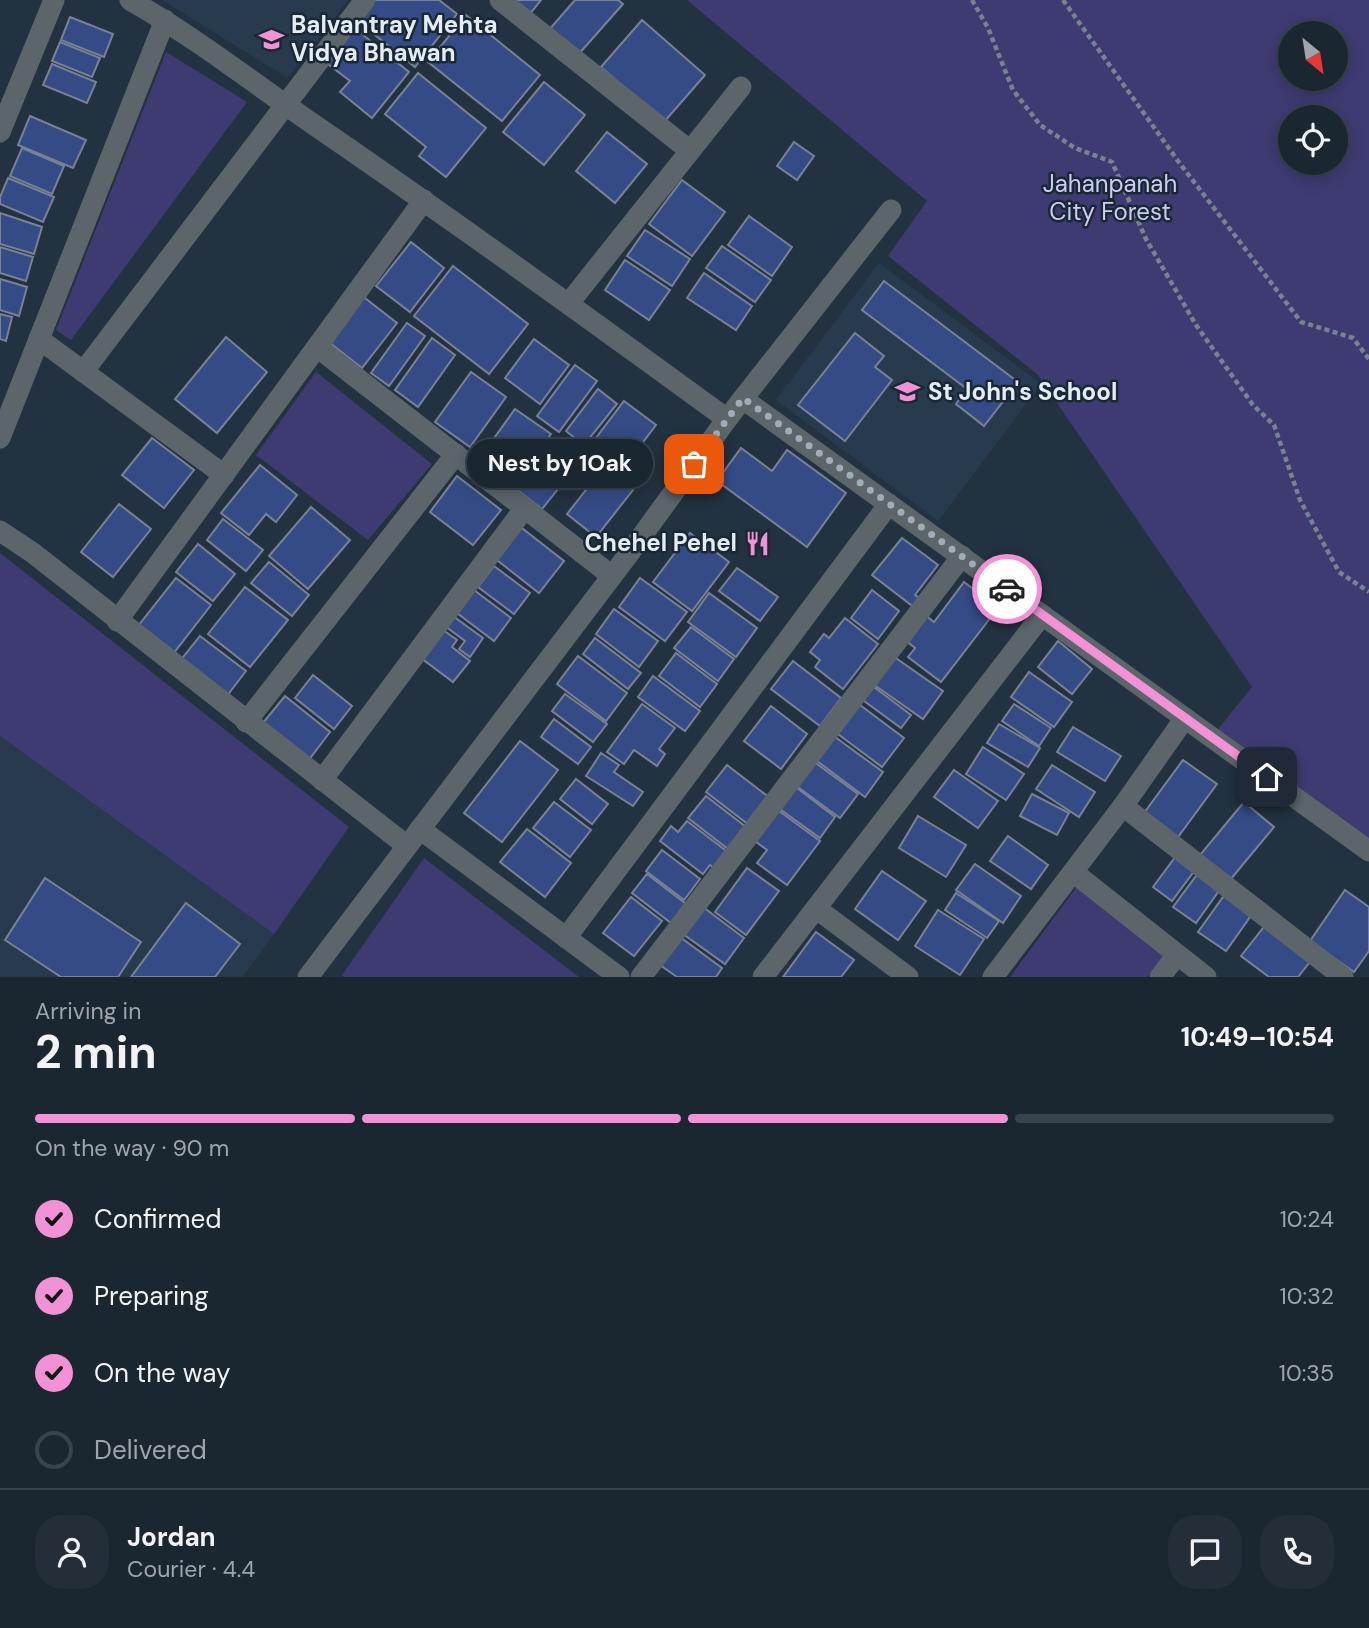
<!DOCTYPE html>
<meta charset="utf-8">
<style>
:root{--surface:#1a2630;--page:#232e38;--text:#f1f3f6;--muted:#9fa5ab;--line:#38434c;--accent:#f391d6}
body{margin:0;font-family:"DM Sans",sans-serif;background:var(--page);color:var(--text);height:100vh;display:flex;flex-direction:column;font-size:26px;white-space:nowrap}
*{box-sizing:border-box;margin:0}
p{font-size:23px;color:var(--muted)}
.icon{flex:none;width:38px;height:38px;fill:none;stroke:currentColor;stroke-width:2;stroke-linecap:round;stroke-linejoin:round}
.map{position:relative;height:977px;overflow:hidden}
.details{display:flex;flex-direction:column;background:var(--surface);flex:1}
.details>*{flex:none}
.needle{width:46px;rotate:150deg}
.controls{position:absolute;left:1278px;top:21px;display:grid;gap:14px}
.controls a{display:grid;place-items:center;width:70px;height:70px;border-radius:50%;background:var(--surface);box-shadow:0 4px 18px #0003,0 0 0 2px var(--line);font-size:35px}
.pin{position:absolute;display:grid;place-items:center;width:60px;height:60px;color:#fff;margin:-30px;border-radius:14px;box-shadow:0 4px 10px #0006}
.courier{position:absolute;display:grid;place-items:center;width:70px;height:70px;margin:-35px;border:5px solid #f391d6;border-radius:50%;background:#fff;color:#222;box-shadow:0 2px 9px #0007}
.bubble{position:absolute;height:49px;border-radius:24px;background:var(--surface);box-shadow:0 4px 18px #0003,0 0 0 2px var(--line);font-size:23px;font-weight:700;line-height:49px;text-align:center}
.headline em{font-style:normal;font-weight:700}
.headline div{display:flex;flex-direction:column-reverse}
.headline{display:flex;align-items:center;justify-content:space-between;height:119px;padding:0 35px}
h1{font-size:46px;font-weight:700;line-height:52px}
.bar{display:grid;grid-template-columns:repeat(4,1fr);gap:10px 7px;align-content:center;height:84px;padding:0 35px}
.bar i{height:9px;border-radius:5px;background:var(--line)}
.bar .on{background:var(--accent)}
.bar p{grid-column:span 4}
.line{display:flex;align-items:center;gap:18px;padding:0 35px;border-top:2px solid var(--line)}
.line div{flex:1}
.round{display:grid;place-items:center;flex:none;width:74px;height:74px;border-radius:28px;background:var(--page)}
ol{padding:0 35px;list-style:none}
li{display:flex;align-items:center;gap:21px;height:77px}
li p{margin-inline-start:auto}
li .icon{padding:7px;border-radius:50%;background:var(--accent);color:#111;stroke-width:4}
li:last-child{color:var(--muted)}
li i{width:38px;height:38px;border:4px solid var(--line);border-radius:50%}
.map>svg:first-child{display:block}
.built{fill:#283b4e}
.green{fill:#3e3b72;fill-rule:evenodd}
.building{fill:#344b85;stroke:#788195;stroke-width:2}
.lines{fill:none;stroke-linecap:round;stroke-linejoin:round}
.path{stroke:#778490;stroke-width:4.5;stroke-dasharray:5 3.5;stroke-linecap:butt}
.minor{stroke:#5b656a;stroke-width:21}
.done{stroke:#a0acb6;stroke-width:7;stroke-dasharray:0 12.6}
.route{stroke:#f391d6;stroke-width:9}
.labels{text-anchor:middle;stroke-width:5;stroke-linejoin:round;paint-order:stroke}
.poi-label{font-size:24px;font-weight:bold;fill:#e4edf6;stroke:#1a2835;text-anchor:start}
.park-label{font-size:24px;fill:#cccdf2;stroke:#1a2835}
</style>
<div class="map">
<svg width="1369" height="977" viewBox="0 0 1369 977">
<rect width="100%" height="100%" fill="#233240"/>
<g class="built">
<polygon points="162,0 348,0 288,78"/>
<polygon points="879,263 1041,384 938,521 776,400"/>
<polygon points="0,736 274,934 242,977 0,977"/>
</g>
<g class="green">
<path d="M687,0H1369V852L1211,738L1252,687L1037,374L888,256L927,201ZM1290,33H1335V79H1290ZM1290,117H1335V163H1290Z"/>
<polygon points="166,52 247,102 71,340 56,330"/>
<polygon points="316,372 432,464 368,540 256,455"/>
<polygon points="0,553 349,827 274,934 0,736"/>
<polygon points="424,858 579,977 344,977 342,975"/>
<polygon points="1078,885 1165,955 1148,977 1010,977"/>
</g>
<g class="building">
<polygon points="371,0 439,0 457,14 415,67 355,19"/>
<polygon points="509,0 541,0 529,15"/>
<polygon points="575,0 618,0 623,4 577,56 548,31"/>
<polygon points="466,15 540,75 502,121 428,62"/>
<polygon points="70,17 113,34 104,57 61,40"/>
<polygon points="642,20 705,75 664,122 601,67"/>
<polygon points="352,26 409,72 372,118 340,92 350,81 324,61"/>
<polygon points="60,42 100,58 92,77 52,61"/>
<polygon points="52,64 96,82 87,103 43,85"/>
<polygon points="418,73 486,128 446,177 419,156 426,147 385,114"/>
<polygon points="544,82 585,115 544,165 503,132"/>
<polygon points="30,116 86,140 73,168 18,145"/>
<polygon points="607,132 647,164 615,203 576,171"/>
<polygon points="794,142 814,156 797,180 777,166"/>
<polygon points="22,148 64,166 52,194 10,176"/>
<polygon points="8,178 54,197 43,222 0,204 0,197"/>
<polygon points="682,180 725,212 692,256 649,224"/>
<polygon points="0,213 42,227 34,254 0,244"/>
<polygon points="749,216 792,247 772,276 728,245"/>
<polygon points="645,230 690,259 672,286 627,256"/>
<polygon points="411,242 444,268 410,312 376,286"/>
<polygon points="722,246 771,280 755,302 706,268"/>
<polygon points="0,247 33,257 26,281 0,273"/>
<polygon points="625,260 670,290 649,320 605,290"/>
<polygon points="453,266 528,324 489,374 414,316"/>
<polygon points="704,273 752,306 736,330 687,298"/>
<polygon points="0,279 27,287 19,316 0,310"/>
<polygon points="884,281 1018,382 984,426 956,404 967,389 862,310"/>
<polygon points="361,295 397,323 362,368 326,340"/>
<polygon points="0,314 12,317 6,341 0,339"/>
<polygon points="407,323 425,336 389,386 371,373"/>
<polygon points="855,333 884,356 875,367 892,380 845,441 798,405"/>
<polygon points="226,337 267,372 217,433 175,399"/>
<polygon points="432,338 455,355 418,407 395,390"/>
<polygon points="534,339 569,365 540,404 505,378"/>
<polygon points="575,365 597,381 559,432 537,416"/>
<polygon points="471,372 506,397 470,447 435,422"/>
<polygon points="598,389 617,404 584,445 566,431"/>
<polygon points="624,401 656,425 618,475 586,451"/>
<polygon points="515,409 551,434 515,484 479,459"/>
<polygon points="152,438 194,470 164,508 122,475"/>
<polygon points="556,438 582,459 542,509 516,489"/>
<polygon points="741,448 772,471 787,450 846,493 807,547 717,481"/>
<polygon points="260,465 297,495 276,522 266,514 249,535 221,513"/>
<polygon points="604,467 633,490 596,537 567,514"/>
<polygon points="457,476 501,510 473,545 430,512"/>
<polygon points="119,504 151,529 113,577 81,552"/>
<polygon points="311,507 350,540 308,589 269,556"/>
<polygon points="223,519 263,550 246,571 207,540"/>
<polygon points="518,525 564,561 539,593 493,557"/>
<polygon points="690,533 729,562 692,611 653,582"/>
<polygon points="902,538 938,565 915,595 921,599 915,608 872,575"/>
<polygon points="198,544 235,574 213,601 176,572"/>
<polygon points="269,562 309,595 292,616 251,583"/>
<polygon points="494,566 530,593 514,614 478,587"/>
<polygon points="737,568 778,597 760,621 719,591"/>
<polygon points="176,578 211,605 173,654 138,626"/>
<polygon points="640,578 687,612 665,641 619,607"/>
<polygon points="964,582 998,608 941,682 908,657 915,648 905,640 925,615 934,622"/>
<polygon points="245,587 288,620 250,667 208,634"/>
<polygon points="470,587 511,618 494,641 453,610"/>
<polygon points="872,590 899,611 878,639 851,618"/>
<polygon points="709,593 757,628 736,657 688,622"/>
<polygon points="614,609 658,641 639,667 596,634"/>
<polygon points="453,616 483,638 470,657 459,649 465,641 445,626"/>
<polygon points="845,618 878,644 843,689 815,667 820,660 810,652 824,634 829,638"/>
<polygon points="691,627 734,659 718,681 674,648"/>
<polygon points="443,630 457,640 452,647 470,661 453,682 421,658"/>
<polygon points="200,636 246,671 226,697 180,661"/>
<polygon points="595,638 641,673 628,689 583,654"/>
<polygon points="1058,641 1092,669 1072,694 1038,667"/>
<polygon points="676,653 717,684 700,707 659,676"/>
<polygon points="890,654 943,691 923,719 870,682"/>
<polygon points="578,656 627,693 606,721 557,684"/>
<polygon points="793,661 841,698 820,726 771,689"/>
<polygon points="1029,672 1072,702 1054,727 1011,697"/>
<polygon points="313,675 352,706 334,729 295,698"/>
<polygon points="653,676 700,711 685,731 638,697"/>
<polygon points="870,684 911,715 901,728 860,698"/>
<polygon points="565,694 607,724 593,742 552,711"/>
<polygon points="285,696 330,732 308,761 262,724"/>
<polygon points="856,702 904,738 882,767 834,731"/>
<polygon points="642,704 675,728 659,749 665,754 657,766 634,750 624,764 607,752"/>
<polygon points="1014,704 1051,728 1039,746 1002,721"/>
<polygon points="771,706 807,734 781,769 744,741"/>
<polygon points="554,719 591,747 578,764 541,737"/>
<polygon points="999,724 1040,748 1028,767 987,743"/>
<polygon points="1073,727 1121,756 1105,781 1057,752"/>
<polygon points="831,734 883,772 865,797 813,758"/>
<polygon points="520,741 558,770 502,842 464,813"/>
<polygon points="983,747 1024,774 1006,800 966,774"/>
<polygon points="601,753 619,765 614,772 643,792 633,806 586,776"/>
<polygon points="1183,760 1217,784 1178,837 1144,813"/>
<polygon points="813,761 858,794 840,818 795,785"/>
<polygon points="727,765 770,798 749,825 706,792"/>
<polygon points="1052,765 1095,792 1079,817 1036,789"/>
<polygon points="954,770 998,801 978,828 934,797"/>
<polygon points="576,779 608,804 592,824 560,799"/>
<polygon points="793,785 835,817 820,838 777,807"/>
<polygon points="1032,794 1069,813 1057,835 1020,816"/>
<polygon points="706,796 746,827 728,849 688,818"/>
<polygon points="554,802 591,830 570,857 533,828"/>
<polygon points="1244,802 1274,827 1230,880 1200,855"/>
<polygon points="775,808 820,841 787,885 757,863 767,850 752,839"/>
<polygon points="918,816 966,845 946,877 899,848"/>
<polygon points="687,821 729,853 716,870 710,865 703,874 660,841 671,826 678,832"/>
<polygon points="527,829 571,863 545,897 500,862"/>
<polygon points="1008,836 1048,865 1031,889 990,861"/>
<polygon points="662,850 700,879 684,900 646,871"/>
<polygon points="1176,856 1195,870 1172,901 1153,887"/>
<polygon points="975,864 1021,896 1003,923 956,890"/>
<polygon points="747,868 779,891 746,935 715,912"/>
<polygon points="882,871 926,901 898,940 855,909"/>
<polygon points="1199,872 1221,888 1196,923 1173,907"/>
<polygon points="647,874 686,904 671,923 632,893"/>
<polygon points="45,878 141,942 118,977 61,977 5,940"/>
<polygon points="1228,890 1255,910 1226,951 1198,932"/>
<polygon points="1345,890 1369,907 1369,951 1354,972 1310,941"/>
<polygon points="956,893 999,921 987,938 945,910"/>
<polygon points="631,897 662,921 634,956 603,933"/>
<polygon points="186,903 240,944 215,977 131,977"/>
<polygon points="703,907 744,938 725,964 683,934"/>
<polygon points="938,910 984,939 960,975 915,946"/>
<polygon points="1267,923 1313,958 1298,977 1269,977 1241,956"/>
<polygon points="816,932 854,960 841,977 783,977"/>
<polygon points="680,937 722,968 716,977 677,977 660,965"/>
</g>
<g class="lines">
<g class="path">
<polyline points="972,0 988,28 1013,90 1040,125 1075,148 1112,162 1146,239 1196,325 1253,405 1274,425 1300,500 1339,572 1369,592"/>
<polyline points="1063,0 1178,161 1301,322 1353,338 1369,359"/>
</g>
<g class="minor">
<path d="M130,0C195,37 252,82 313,124C453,220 590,319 727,419"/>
<polyline points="500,0 689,150"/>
<polyline points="0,132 54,0"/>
<polyline points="569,303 741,87"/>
<polyline points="39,339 224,475"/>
<polyline points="317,347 612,576"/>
<polyline points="83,372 365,0"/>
<polyline points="743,399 1369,851"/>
<polyline points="0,438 165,20"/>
<polyline points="0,531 33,553 407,846"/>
<polyline points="117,621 424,200"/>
<polyline points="246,722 456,454"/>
<polyline points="322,780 524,509"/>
<polyline points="1123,806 1343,977"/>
<polyline points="420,829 619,977"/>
<polyline points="1073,872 1206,977"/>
<polyline points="817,909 908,977"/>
<polyline points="566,938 889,504"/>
<polyline points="308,977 628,555 727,419 891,210"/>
<polyline points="641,977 962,556"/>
<polyline points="763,977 1042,615"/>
<polyline points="993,977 1123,806 1185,718"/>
<polyline points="1160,977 1177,955"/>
</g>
</g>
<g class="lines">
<polyline class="done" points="694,464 743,398 1007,589"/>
<polyline class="route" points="1007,589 1267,777"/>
</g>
<defs>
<symbol id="school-bare" viewBox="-9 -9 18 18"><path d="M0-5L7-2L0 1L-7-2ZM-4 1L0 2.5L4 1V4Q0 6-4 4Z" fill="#f391d6" stroke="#1a2835" stroke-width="2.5" paint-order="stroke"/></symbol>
<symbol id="restaurant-bare" viewBox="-9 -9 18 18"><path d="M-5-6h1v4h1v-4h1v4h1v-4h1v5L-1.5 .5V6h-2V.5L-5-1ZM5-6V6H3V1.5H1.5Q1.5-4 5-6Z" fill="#f391d6" stroke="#1a2835" stroke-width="2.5" paint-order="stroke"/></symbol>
</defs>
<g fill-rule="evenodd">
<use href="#school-bare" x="254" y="22" width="35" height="35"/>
<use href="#school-bare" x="890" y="374" width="35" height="35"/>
<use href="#restaurant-bare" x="740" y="526" width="35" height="35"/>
</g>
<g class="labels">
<g class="poi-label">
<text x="291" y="33">Balvantray Mehta<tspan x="291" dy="28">Vidya Bhawan</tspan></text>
<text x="928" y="400">St John's School</text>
<text x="737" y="551" text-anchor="end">Chehel Pehel</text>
</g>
<g class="park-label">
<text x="1110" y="192">Jahanpanah<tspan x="1110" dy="28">City Forest</tspan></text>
</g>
</g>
</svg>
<div class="controls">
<a><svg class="needle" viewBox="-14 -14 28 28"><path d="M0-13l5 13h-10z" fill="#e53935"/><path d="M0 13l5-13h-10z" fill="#9fa5ab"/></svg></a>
<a><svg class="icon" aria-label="locate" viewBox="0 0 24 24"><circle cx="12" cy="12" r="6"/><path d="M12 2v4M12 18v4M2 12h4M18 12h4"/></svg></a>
</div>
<div class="pin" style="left:694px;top:464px;background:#ea580c"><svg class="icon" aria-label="bag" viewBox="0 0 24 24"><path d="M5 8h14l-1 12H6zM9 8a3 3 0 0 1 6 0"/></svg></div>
<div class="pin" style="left:1267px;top:777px;background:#1f2937"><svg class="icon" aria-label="home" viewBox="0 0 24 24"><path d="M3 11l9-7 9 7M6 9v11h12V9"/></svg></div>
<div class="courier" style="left:1007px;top:589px"><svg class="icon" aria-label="car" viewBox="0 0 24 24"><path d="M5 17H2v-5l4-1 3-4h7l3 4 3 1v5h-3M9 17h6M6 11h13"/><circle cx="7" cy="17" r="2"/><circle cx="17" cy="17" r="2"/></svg></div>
<div class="bubble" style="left:467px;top:439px;width:186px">Nest by 1Oak</div>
</div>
<section class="details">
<div class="headline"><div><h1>2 min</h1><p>Arriving in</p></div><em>10:49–10:54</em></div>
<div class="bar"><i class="on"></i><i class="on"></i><i class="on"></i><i></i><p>On the way · 90 m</p></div>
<ol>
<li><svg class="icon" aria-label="check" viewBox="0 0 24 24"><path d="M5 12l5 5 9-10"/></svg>Confirmed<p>10:24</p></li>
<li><svg class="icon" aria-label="check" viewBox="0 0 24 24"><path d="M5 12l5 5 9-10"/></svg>Preparing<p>10:32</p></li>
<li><svg class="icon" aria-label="check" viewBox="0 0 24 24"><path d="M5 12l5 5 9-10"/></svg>On the way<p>10:35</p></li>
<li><i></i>Delivered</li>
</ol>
<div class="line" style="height:126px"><a class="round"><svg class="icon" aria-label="person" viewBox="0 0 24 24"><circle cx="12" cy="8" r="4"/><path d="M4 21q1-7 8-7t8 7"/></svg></a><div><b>Jordan</b><p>Courier · 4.4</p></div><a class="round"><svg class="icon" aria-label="chat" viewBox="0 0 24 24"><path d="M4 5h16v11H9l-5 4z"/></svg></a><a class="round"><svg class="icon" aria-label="phone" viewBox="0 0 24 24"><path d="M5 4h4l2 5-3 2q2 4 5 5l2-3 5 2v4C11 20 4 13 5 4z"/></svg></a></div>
</section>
